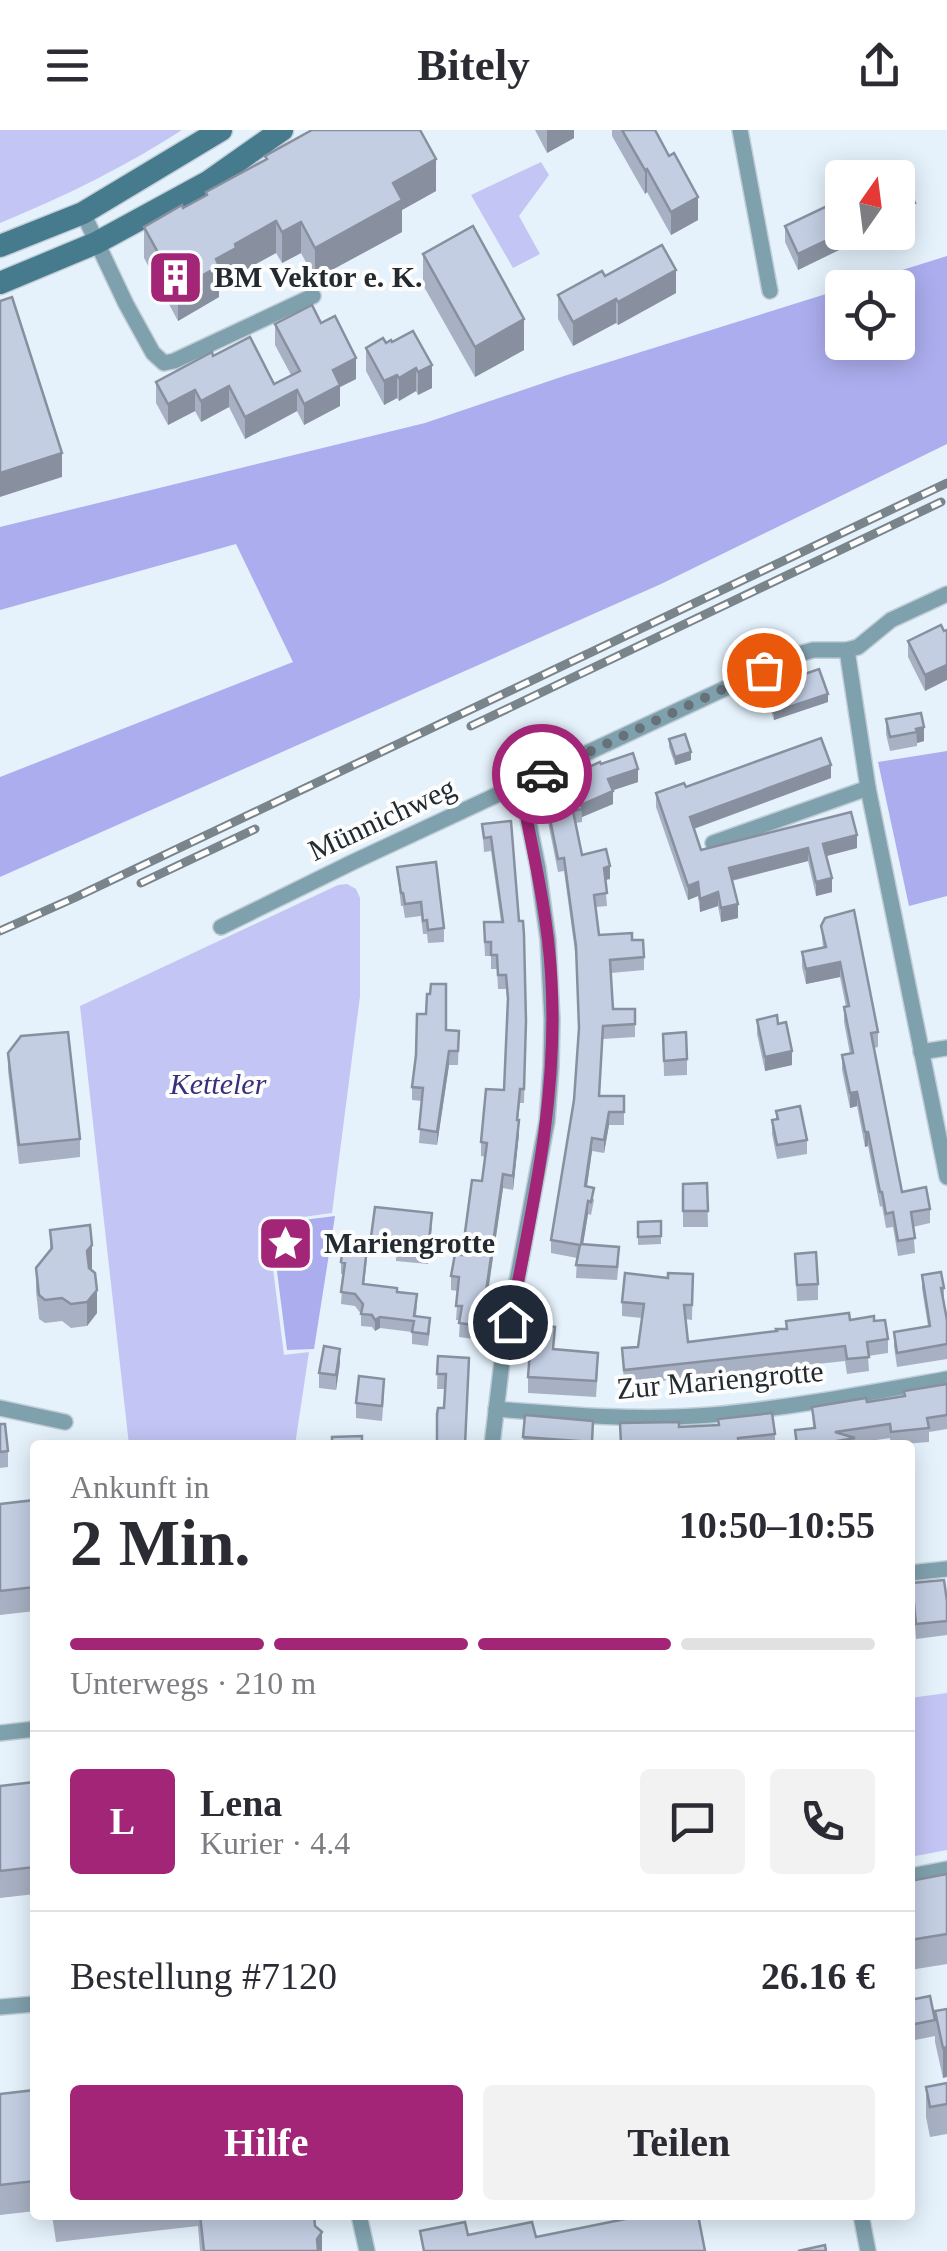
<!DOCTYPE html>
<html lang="de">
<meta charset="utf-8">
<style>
:root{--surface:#fff;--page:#f2f2f3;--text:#2b2b33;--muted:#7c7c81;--line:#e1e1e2;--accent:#a32577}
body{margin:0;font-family:"Times New Roman",serif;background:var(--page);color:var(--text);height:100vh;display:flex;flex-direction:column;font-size:38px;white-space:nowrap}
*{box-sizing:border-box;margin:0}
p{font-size:32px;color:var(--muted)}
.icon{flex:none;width:55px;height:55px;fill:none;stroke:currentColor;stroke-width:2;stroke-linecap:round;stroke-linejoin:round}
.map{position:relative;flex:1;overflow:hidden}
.panel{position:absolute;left:30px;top:1310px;width:885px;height:780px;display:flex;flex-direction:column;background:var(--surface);border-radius:10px;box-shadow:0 5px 25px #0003}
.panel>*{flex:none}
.needle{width:65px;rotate:14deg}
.fabs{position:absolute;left:825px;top:30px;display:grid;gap:20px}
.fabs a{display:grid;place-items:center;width:90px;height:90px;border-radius:10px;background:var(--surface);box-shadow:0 5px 25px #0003;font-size:50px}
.pin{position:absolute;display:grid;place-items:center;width:85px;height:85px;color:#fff;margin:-42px;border:5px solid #fff;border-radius:50%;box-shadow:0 2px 10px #0007}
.courier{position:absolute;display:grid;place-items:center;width:100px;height:100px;margin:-50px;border:8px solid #a32577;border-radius:50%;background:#fff;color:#222;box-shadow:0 2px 12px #0007}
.summary em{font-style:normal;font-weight:600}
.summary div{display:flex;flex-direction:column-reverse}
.summary{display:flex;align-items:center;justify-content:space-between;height:170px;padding:0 40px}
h1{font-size:65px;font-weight:600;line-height:75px}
.bar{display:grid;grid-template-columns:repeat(4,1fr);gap:15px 10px;align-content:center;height:120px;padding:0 40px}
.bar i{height:12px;border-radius:8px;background:var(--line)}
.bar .current{background:var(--accent)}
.bar p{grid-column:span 4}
.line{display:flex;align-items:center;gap:25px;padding:0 40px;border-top:2px solid var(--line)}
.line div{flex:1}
.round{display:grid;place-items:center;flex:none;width:105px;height:105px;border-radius:10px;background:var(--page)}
.primary-button{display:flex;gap:20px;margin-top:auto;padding:20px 40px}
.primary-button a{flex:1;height:115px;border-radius:10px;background:var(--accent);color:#fff;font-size:40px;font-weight:600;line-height:115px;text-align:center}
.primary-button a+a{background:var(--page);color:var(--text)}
header{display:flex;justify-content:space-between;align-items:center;height:130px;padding:0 40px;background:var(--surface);font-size:45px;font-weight:600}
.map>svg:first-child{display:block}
.green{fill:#c3c5f5}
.forest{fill:#acadee}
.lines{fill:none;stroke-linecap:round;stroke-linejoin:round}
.minor-casing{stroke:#c2ced7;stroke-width:18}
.secondary-casing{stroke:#c2ced7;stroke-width:25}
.minor{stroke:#7fa1ad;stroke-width:15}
.secondary{stroke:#467b8d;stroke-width:22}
.rail-casing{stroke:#79848b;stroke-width:9}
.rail{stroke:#fdfdfd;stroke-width:5;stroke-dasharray:15;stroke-linecap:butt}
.wall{fill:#a8b1c3}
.shaded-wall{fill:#88909f}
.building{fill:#c3cee3;stroke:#88909f;stroke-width:2.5}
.done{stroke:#677178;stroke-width:10;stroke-dasharray:0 18}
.route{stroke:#a32577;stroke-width:12}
.labels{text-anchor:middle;stroke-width:8;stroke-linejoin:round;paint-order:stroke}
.poi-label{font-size:30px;font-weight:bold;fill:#232b31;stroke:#fdfdfd;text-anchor:start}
.street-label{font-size:30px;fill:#232b31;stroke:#fdfdfd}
.park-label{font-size:30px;font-style:italic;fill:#38307a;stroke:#fdfdfd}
</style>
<header><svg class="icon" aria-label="menu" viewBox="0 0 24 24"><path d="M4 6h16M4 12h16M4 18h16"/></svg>Bitely<svg class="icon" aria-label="share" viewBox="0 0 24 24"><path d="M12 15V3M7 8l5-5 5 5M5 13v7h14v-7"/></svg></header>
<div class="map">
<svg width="947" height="2121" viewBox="0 0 947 2121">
<rect width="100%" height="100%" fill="#e5f2fc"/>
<g class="green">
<path d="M0,0H182C125,37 63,67 0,93Z"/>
<polygon points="541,32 549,45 519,86 540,124 513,138 471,65"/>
<polygon points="347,754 356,759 360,768 360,866 332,1083 267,1092 284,1225 309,1222 295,1315 129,1315 80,876 338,755"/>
<polygon points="947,1563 947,1720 910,1727 910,1568"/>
</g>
<g class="forest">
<polygon points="947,126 947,314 661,454 0,747 0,647 293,532 236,414 0,480 0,397 425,293 564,246 842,159 842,212 898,212 898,158 848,157"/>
<polygon points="947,621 947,766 909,776 878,632"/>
<polygon points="335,1086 314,1219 287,1220 271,1094"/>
</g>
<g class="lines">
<defs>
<g id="minor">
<polyline points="740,0 770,161"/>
<polyline points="83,83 126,174 153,223 164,233 174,231 313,166"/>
<polyline points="847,520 868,658 947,1047"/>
<polyline points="713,713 868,658"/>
<polyline points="221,797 353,732 799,524 813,520 847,520 858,517 891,490 947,464"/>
<polyline points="921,922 947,918"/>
<polyline points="0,1278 65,1292"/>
<path d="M496,1279C568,1285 639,1291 711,1285C790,1278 869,1263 947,1249"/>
<polyline points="492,1315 502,1231 547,991 551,937 552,890 548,810 538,738 521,655"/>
<polyline points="910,1443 947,1439"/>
<polyline points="0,1603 35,1599"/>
<polyline points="910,1746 947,1739"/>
<polyline points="0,1877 35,1874"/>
<polyline points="359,2085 367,2121"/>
<polyline points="861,2085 868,2121"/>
</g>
<g id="secondary">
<polyline points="0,116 83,83 221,0"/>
<polyline points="0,153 96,113 208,52 282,0"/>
</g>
</defs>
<use href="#minor" class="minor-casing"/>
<use href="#secondary" class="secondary-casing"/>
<use href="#minor" class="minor"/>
<use href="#secondary" class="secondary"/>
<defs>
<g id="rail">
<polyline points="471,596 941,372"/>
<polyline points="141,753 255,699"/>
<polyline points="0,801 74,768 947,353"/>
</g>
</defs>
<use href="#rail" class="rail-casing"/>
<use href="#rail" class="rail"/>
</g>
<g class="wall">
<polygon points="535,0 574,0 574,8 547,23"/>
<polygon points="612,0 655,0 698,90 671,105 647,62 645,64 612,6"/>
<polygon points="265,26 436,61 402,80 402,102 315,149 301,123 282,133 276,123 236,145 236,149 219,159 219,167 178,191 144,128 144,97 206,66 206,62 265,30"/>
<polygon points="785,96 842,102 876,102 798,140 785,112"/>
<polygon points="423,124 524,220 475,247 423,155"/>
<polygon points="605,146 676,163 618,195 616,193 573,216 558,189 558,165"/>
<polygon points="321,193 356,249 340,257 340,276 304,295 297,281 245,309 229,277 201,292 195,281 168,295 156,273 156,252 213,226 274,254 291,245 275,215 275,194"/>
<polygon points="391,210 432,258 418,265 416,261 399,271 397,268 384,275 366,241 366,218"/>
<polygon points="944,501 925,561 908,527 908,511"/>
<polygon points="793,548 828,572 774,590 768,572 768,564 793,556"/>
<polygon points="921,583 924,611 917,613 917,616 890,621 886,604 886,589"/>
<polygon points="669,609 691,630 675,635 669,617"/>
<polygon points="601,634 638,652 613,660 613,674 582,687 582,692 575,693 582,725 610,749 605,750 607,776 596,777 599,805 632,810 644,827 644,840 611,843 613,879 635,879 635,907 603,909 599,966 624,966 624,995 609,995 604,1023 592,1021 587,1056 594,1070 591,1085 588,1084 583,1114 619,1130 617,1150 576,1148 577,1128 551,1123 551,1110 574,970 579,903 576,829 564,741 558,742 547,687 547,674 555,672 553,653"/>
<polygon points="831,648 694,699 701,720 857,718 826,726 832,762 816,766 808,731 732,751 738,788 721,792 718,776 700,782 698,766 688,770 656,677 656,663 686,657"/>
<polygon points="511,691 526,891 524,973 520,973 518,990 519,1004 513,1060 503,1058 481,1210 459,1207 460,1190 456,1190 458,1161 451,1160 451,1146 462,1125 482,1051 485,1027 481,1026 481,1012 504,960 508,877 506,859 498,859 497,839 491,839 491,826 485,826 484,806 501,792 491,721 484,722 482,694"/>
<polygon points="397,737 444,798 444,812 428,813 427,804 423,804 421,786 405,788 403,776 401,776"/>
<polygon points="821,796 878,902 878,917 874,918 902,1062 930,1079 930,1093 913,1097 915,1123 898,1126 893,1097 886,1098 882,1076 880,1077 868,1016 865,1017 857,976 850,978 842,940 842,925 850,924 844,892 844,877 846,877 840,847 806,854 802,837 802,822 823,818"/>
<polygon points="757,890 792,935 765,941 757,904"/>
<polygon points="446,900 459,901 458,935 449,935 437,1015 419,1013 422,971 412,970 412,957"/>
<polygon points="663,904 687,929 687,945 664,946"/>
<polygon points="8,923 80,1009 80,1027 19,1034 8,941"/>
<polygon points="776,981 807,1010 807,1024 777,1029 772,1004 772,990 776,989"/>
<polygon points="707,1053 708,1097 683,1097 683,1054"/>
<polygon points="661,1091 661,1114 638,1115 638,1092"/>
<polygon points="432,1097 428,1134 396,1131 396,1124 371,1121 371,1107"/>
<polygon points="50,1100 92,1138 91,1140 97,1183 87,1196 71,1198 62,1191 45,1193 39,1189 36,1161 36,1138 50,1120"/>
<polygon points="795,1124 818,1154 818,1170 797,1171"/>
<polygon points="367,1129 364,1154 397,1162 417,1176 416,1186 430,1200 428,1216 412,1214 412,1202 380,1198 375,1201 372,1197 361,1196 361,1184 355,1176 341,1174 343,1144 341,1144 341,1132"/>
<polygon points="693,1144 692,1190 685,1189 688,1212 777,1201 850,1190 874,1191 888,1209 888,1223 868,1226 869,1241 847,1244 845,1231 624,1255 622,1218 638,1217 642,1188 622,1186 622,1172 668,1148"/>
<polygon points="922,1145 944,1158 944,1172 947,1190 947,1229 897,1237 894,1216 894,1202 928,1196 922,1159"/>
<polygon points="554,1219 598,1238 596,1267 528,1263 528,1247"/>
<polygon points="438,1226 469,1243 465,1315 444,1278 445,1259 437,1259"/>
<polygon points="340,1233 336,1260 319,1258 319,1243"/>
<polygon points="947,1254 947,1299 929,1302 929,1312 891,1315 890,1308 855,1313 855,1315 795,1315 795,1300 813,1298 812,1277 867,1272 904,1266"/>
<polygon points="384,1264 382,1291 356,1288 356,1273"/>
<polygon points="525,1285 593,1291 593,1315 523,1315"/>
<polygon points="0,1294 8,1321 8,1337 0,1338"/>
<polygon points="679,1297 775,1304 775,1315 610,1315 621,1314"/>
<polygon points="35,1370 35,1481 0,1485 0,1374"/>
<polygon points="912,1453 947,1471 947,1505 916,1509"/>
<polygon points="35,1652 35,1764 0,1768 0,1656"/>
<polygon points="947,1744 947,1834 910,1840 910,1751"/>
<polygon points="910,1870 935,1890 935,1906 910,1911"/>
<polygon points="947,1879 943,1948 935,1912 935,1881"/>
<polygon points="947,1953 947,2004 930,2007 926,1987 926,1957"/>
<polygon points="35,1960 35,2081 0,2085 0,1964"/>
<polygon points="52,2085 314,2085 315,2096 322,2121 200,2121 198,2096 56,2112"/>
</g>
<g class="shaded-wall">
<polygon points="547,0 574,0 574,8 547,23"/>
<polygon points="436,29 436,61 402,80 402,102 315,149 315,118 393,53"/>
<polygon points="647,39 647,62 645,64 645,40"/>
<polygon points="698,67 698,90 671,105 671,82"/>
<polygon points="915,73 915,89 898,98 898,82"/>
<polygon points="276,91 276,123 236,145 236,149 219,159 219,167 178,191 178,159 235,114"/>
<polygon points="301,92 301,123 282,133 282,102"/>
<polygon points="844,102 876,102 798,140 798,124"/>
<polygon points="676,140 676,163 618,195 618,172"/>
<polygon points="616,169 616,193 573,216 573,192"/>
<polygon points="524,189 524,220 475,247 475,217"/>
<polygon points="356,228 356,249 340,257 340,276 304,295 304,274 333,240"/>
<polygon points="432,235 432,258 418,265 418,242"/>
<polygon points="416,238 416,261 399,271 399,248"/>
<polygon points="397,245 397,268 384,275 384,251"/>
<polygon points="229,256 229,277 201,292 201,271"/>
<polygon points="195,260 195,281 168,295 168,274"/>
<polygon points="297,260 297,281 245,309 245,287"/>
<polygon points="62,323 62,347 0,367 0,343"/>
<polygon points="947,535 947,550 925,561 925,545"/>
<polygon points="828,564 828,572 774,590 774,582"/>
<polygon points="924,597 924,611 917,613 916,599"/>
<polygon points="691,622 691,630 675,635 675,627"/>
<polygon points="831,635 831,648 690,700 690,687"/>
<polygon points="638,639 638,652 608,662 608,649"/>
<polygon points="613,661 613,674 582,687 581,675"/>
<polygon points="857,705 857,718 823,727 823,714"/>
<polygon points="808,718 808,731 729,751 729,738"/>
<polygon points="610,736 610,749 604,750 604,738"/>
<polygon points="832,748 832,762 816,766 816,752"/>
<polygon points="698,752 698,766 688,770 688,756"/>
<polygon points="718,762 718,776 700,782 700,769"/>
<polygon points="738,774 738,788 721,792 721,778"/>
<polygon points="840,832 840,847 806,854 806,839"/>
<polygon points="449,921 449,935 437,1015 437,1002"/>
<polygon points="792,921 792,935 765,941 765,927"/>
<polygon points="857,962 857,976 850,978 850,963"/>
<polygon points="609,982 609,995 604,1023 604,1010"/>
<polygon points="519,990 519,1004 513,1060 513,1046"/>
<polygon points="865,1002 868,1002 868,1016 865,1017"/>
<polygon points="592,1008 592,1021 585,1069 585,1056"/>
<polygon points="503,1044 503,1058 481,1210 481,1196"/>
<polygon points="588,1071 588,1084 581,1127 581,1114"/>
<polygon points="92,1115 92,1138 87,1145 87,1121"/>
<polygon points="97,1160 97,1183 87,1196 87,1172"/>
<polygon points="380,1187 380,1198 375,1201 375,1190"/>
<polygon points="340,1219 340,1233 336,1260 336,1245"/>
<polygon points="947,1917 947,1947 943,1948 943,1918"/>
<polygon points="322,2102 322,2121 317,2121 317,2109"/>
</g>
<g class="building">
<polygon points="312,0 420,0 436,29 393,53 402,70 315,118 301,92 282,102 276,91 235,114 236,118 216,129 219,136 178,159 144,97 182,75 183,78 207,65 206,62 267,29 265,26"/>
<polygon points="622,0 655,0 669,26 674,23 698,67 671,82 647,39 645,40"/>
<polygon points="902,46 915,73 898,82 898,48"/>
<polygon points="842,69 844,102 798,124 785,96"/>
<polygon points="473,96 524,189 475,217 423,124"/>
<polygon points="662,115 676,140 618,172 616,169 573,192 558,165 602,141 605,146"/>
<polygon points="12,167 62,323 0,343 0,171"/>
<polygon points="312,175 321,193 335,186 356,228 333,240 340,255 304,274 297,260 245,287 229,256 201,271 195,260 168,274 156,252 212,222 213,226 250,207 274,254 300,241 275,194"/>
<polygon points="413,201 432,235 418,242 416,238 399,248 397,245 384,251 366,218 383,208 386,213 391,210 392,212"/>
<polygon points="941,495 944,501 947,500 947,535 925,545 908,511"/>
<polygon points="819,539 828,564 774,582 768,564 796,555 793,548"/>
<polygon points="921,583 924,597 916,599 917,602 890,607 886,589"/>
<polygon points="685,604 691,622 675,627 669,609"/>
<polygon points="821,608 831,635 690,687 701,720 851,682 857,705 823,714 832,748 816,752 808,718 729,738 738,774 721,778 718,762 700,769 698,752 688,756 656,663 684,653 686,657"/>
<polygon points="633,623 638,639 608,649 613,661 581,675 582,679 573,681 582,725 606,719 610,736 604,738 607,763 594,765 599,805 632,803 632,810 643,810 644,827 610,830 613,879 635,879 635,894 603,896 599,966 624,966 624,982 609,982 604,1010 592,1008 585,1056 594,1058 591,1072 588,1071 581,1114 619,1117 617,1137 576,1135 580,1115 551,1110 574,970 579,898 576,816 564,728 558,729 547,674 557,672 553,653 600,632 601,634"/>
<polygon points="511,691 519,791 523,791 524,805 526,891 524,959 520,959 517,990 519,990 513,1046 503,1044 481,1196 459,1193 462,1176 456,1176 459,1147 451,1146 455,1124 462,1125 472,1050 482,1051 487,1013 481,1012 486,959 504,960 508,868 506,845 498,845 497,825 491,825 491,812 485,812 484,792 503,792 491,707 484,708 482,694"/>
<polygon points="436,732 444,798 428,800 427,790 423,791 421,772 405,774 403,763 401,763 397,737"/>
<polygon points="854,780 878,902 871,903 902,1062 926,1057 930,1079 911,1082 915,1108 898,1111 893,1082 886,1084 882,1062 880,1062 868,1002 865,1002 857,962 850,963 842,925 853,923 844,877 849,876 840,832 806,839 802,822 826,817 821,796 825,788"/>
<polygon points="431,854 446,854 446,900 459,901 458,921 449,921 437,1002 419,999 423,958 412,957 416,925 417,884 426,884 427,864 430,864"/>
<polygon points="777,885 778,894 786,892 792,921 765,927 757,890"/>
<polygon points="68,902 80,1009 19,1015 8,923 21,906"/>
<polygon points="686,902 687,929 664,931 663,904"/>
<polygon points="800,976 807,1010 777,1015 772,990 778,989 776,981"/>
<polygon points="707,1053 708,1081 683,1081 683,1054"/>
<polygon points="375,1077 432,1083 428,1120 396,1117 396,1111 371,1107"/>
<polygon points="661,1091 661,1106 638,1107 638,1092"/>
<polygon points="90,1095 92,1115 87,1121 89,1138 95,1143 97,1160 87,1172 71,1174 62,1168 45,1170 39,1165 36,1138 52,1118 50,1100"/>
<polygon points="343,1114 367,1117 363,1154 397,1158 397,1162 417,1164 414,1186 430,1188 428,1204 412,1202 414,1191 380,1187 375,1190 372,1185 361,1184 363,1174 355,1164 341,1162 345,1133 341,1132"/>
<polygon points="816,1122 818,1154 797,1155 795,1124"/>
<polygon points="941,1142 944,1158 941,1158 947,1190 947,1214 897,1223 894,1202 930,1196 922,1145"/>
<polygon points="625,1143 668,1148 668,1143 693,1144 692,1175 684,1175 688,1212 777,1201 776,1199 787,1199 786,1191 849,1183 850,1190 874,1186 874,1191 885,1190 888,1209 867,1212 869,1227 847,1229 845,1216 624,1240 622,1218 638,1217 644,1174 622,1172"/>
<polygon points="532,1195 555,1197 553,1219 598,1223 596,1251 528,1247"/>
<polygon points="324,1216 340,1219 336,1245 319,1243"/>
<polygon points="438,1226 469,1228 465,1315 437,1315 437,1284 438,1278 444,1278 446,1244 437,1244"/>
<polygon points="359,1246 384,1249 382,1276 356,1273"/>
<polygon points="947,1254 947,1285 927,1288 929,1298 891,1302 890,1294 835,1302 855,1308 813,1315 797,1315 795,1300 815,1298 812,1277 866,1268 867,1272 905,1266 904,1261"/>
<polygon points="772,1283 775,1304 738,1308 739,1315 610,1315 621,1314 620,1293 679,1292 679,1297 719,1295 718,1289"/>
<polygon points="525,1285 593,1291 592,1312 523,1307"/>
<polygon points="0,1294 5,1294 8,1321 0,1322"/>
<polygon points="362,1306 362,1315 332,1315 332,1307"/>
<polygon points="35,1370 35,1457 0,1461 0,1374"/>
<polygon points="944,1450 947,1471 947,1491 916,1494 912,1453"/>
<polygon points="35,1652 35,1737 0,1741 0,1656"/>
<polygon points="947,1744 947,1804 910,1810 910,1751"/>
<polygon points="930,1866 935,1890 910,1895 910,1870"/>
<polygon points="947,1879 947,1917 943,1918 935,1881"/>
<polygon points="947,1953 947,1974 930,1977 926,1957"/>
<polygon points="35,1960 35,2051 0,2055 0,1964"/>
<polygon points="200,2085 314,2085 315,2096 322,2102 317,2109 318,2121 204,2121"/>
<polygon points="645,2085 698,2085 705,2121 424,2121 420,2101 465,2092 468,2105 532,2092 536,2107"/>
<polygon points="825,2115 826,2121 798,2121"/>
</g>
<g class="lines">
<polyline class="done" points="542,644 764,540"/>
<path class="route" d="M510,1192C533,1075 559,964 551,843C547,779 532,718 520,654L542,644"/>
</g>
<defs>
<symbol id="building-square" viewBox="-11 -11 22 22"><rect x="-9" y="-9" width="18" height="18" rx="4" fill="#a32577" stroke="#fdfdfd"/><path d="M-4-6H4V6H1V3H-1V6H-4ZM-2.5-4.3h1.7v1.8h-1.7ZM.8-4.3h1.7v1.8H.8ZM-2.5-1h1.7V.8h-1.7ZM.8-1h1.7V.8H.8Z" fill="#fff"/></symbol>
<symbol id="sight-square" viewBox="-11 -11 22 22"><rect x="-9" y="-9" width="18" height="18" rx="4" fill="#a32577" stroke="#fdfdfd"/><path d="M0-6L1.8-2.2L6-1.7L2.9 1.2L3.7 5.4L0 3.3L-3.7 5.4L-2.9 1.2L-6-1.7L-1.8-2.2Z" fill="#fff"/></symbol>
</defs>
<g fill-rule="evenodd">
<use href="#building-square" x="144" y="116" width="63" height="63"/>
<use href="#sight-square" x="254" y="1082" width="63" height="63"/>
</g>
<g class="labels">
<g class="poi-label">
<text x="214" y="157">BM Vektor e. K.</text>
<text x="324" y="1123">Mariengrotte</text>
</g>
<g class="street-label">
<text transform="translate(382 689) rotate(-25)" y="10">Münnichweg</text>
<text transform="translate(720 1250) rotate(-5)" y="10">Zur Mariengrotte</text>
</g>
<g class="park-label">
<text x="218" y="964">Ketteler</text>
</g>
</g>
</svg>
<div class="fabs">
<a><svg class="needle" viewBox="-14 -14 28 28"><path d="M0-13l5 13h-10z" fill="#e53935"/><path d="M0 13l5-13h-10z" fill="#7c7c81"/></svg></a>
<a><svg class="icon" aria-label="locate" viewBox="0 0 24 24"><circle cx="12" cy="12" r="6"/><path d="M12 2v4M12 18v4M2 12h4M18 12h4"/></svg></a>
</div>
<div class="pin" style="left:764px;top:540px;background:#ea580c"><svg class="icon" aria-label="bag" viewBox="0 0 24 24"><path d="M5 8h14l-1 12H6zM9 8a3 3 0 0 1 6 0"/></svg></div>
<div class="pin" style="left:510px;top:1192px;background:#1f2937"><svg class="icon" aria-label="home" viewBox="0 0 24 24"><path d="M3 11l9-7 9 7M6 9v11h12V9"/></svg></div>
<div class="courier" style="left:542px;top:644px"><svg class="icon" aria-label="car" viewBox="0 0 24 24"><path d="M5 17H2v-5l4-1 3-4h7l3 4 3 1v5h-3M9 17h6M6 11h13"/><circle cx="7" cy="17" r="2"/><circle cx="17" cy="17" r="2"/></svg></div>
<section class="panel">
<div class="summary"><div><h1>2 Min.</h1><p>Ankunft in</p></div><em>10:50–10:55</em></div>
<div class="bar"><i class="current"></i><i class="current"></i><i class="current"></i><i></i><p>Unterwegs · 210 m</p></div>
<div class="line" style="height:180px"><b class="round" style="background:var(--accent);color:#fff">L</b><div><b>Lena</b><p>Kurier · 4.4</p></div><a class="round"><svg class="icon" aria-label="chat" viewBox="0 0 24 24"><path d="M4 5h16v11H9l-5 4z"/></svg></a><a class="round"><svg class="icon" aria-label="phone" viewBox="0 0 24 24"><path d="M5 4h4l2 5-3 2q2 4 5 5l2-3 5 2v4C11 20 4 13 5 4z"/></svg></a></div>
<div class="line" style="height:130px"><div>Bestellung #7120</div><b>26.16 €</b></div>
<div class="primary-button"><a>Hilfe</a><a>Teilen</a></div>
</section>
</div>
